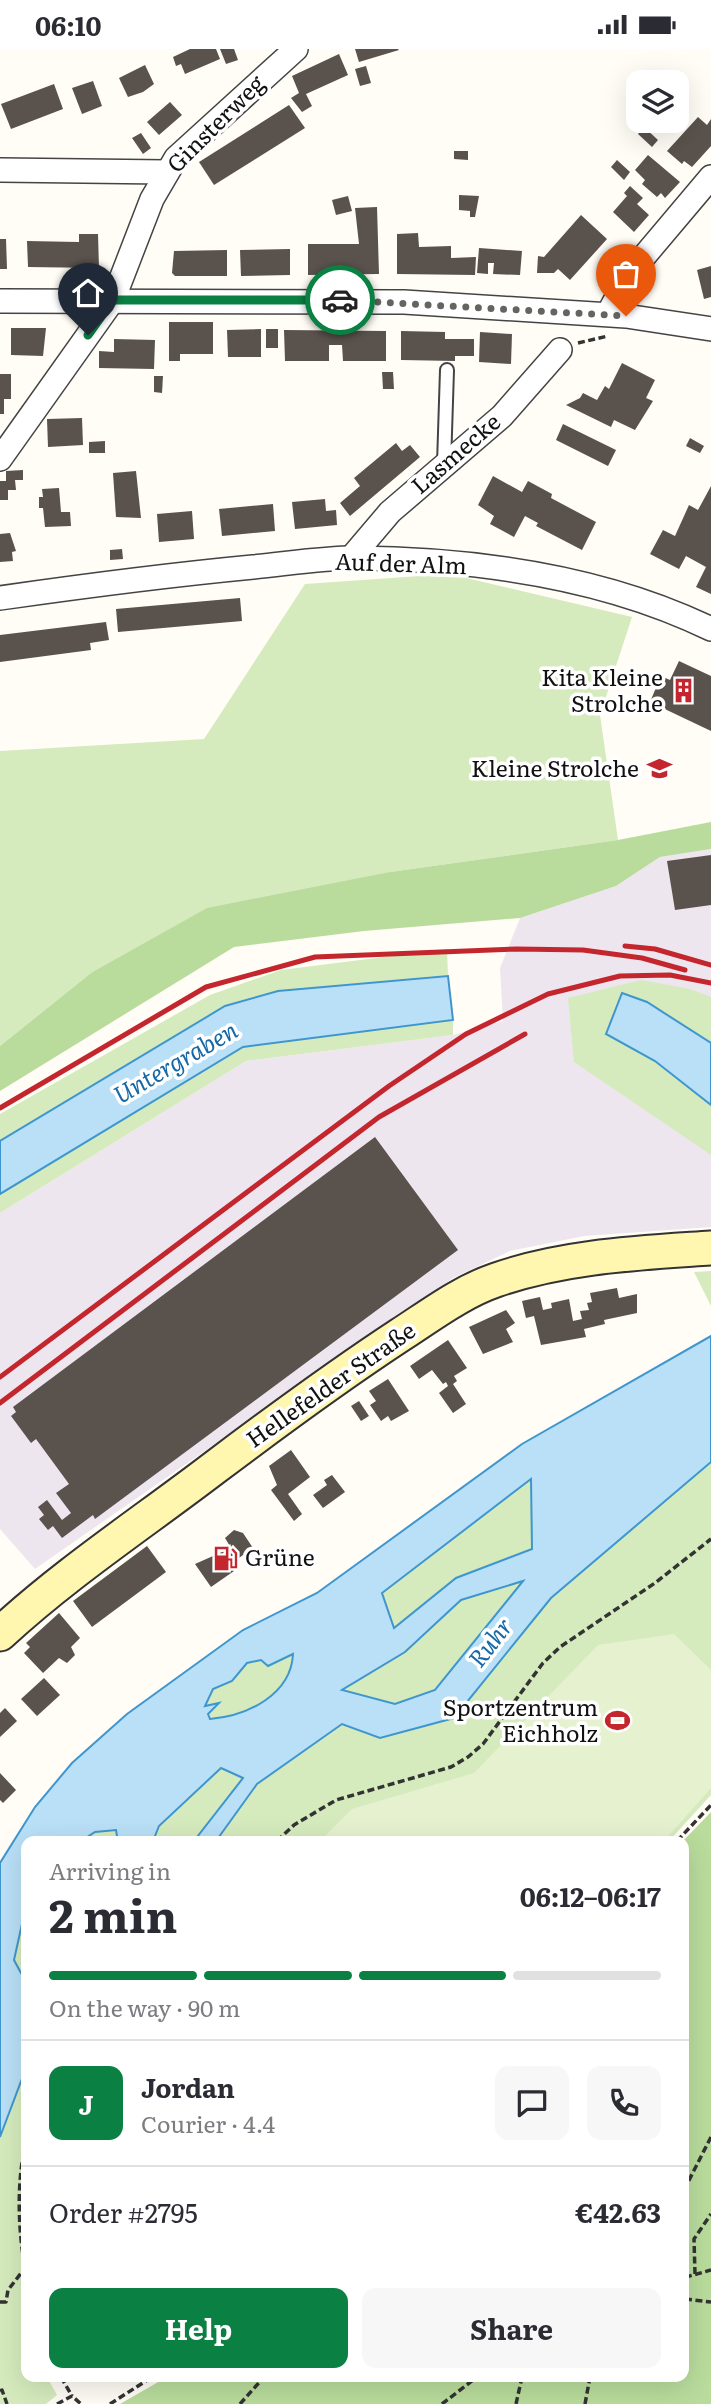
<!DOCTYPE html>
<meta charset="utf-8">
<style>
:root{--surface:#fff;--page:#f7f7f7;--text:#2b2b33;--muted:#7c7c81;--line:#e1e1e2;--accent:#0b8043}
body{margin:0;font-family:Literata,serif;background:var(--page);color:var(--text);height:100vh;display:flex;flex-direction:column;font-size:26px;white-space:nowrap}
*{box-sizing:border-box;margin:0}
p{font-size:23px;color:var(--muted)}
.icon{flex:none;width:38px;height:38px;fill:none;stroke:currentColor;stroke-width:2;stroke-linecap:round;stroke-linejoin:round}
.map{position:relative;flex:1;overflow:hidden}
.panel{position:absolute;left:21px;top:1787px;width:668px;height:546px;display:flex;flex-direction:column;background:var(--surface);border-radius:14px;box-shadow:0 7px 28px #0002}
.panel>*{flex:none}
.fabs{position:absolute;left:626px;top:21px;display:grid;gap:14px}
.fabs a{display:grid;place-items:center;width:63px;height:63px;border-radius:14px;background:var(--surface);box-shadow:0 7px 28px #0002;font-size:35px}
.pin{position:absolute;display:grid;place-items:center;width:60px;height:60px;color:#fff;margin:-72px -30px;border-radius:50% 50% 50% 0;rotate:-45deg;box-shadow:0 0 7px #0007}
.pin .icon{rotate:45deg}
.courier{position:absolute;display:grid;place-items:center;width:70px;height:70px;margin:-35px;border:5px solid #0b8043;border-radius:50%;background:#fff;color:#222;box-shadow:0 2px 9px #0007}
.overview em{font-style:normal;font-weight:700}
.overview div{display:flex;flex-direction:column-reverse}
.overview{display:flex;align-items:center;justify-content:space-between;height:119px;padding:0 28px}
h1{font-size:46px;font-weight:700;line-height:52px}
.bar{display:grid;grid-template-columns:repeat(4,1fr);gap:10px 7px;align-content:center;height:84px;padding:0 28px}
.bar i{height:9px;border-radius:5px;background:var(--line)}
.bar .active{background:var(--accent)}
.bar p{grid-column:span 4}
.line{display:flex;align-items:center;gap:18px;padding:0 28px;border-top:2px solid var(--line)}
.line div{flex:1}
.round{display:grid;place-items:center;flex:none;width:74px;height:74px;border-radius:14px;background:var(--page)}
.cta{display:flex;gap:14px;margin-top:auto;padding:14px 28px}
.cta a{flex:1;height:80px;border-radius:14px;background:var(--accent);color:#fff;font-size:28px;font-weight:700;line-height:80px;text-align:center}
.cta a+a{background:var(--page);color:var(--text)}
.status{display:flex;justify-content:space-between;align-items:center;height:49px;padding:0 35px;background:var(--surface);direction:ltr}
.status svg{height:19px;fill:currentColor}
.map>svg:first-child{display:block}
.industrial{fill:#eee6ef}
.green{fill:#d5ebbd}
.forest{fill:#b9dc9c}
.pitch{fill:#e6f2cf}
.water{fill:#b9e0f7;stroke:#3f96cf;stroke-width:2;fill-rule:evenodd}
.building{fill:#5a524d}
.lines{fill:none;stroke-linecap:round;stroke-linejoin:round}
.lane-casing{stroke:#444;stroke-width:16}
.street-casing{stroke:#444;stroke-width:26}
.secondary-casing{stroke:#333;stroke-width:37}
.path{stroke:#333;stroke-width:3.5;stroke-dasharray:7 3.5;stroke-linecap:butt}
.lane{stroke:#fff;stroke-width:12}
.street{stroke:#fff;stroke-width:23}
.secondary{stroke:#fff6b0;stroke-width:33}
.rail{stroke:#c4262e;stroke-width:5}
.done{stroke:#646461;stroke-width:7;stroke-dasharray:0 12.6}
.route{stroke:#0b8043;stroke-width:9}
.labels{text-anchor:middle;stroke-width:7;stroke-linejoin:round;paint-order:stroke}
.street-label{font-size:23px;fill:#111;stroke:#fff}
.poi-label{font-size:23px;fill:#111;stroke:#fff;text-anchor:end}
.water-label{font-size:24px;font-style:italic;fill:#1768a6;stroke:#fff}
</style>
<div class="status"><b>06:10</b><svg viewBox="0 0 49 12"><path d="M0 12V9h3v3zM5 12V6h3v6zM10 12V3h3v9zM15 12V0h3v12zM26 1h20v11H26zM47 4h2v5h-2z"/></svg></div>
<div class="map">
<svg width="711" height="2355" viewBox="0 0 711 2355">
<rect width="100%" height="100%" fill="#fffdf5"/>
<polygon class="industrial" points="711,800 711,1178 584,1187 510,1202 453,1229 35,1520 0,1480 0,1164 246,1012 453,986 503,972 500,919 520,869 616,837 660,808"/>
<g class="green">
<polygon points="449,525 632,568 600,666 618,791 390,823 91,924 0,997 0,702 204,690 305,535"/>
<polygon points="447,900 448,927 278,942 225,957 0,1092 0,1065 210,946 281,921"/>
<polygon points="641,931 690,940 711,948 711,994 647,953 606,985 655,1012 711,1056 711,1106 574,1013 568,949"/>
<polygon points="453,971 453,986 246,1012 0,1164 0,1145 243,998"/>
<polygon points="711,1222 711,1257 694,1223"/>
<polygon points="711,1413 711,1746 669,1792 216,1792 257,1735 342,1675 380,1689 454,1669 551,1549"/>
<polygon points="531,1429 532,1500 456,1529 394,1580 382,1544"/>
<polygon points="524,1531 435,1641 395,1655 341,1641 405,1603 461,1551"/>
<path d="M293,1604C290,1646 248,1666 210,1671L208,1665L217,1654L204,1658L213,1640L232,1632L247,1614L261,1611L268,1616Z"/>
<polygon points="221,1719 243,1729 194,1792 153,1792 159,1777"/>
<polygon points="117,1780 117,1787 113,1792 81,1792 95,1783"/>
<polygon points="26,1857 26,1921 21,1924 14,1911"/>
<polygon points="26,2019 26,2213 23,2213 26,2222 26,2328 47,2328 57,2346 46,2355 0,2355 0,2088"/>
</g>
<g class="forest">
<polygon points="711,773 711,800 660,808 616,837 520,869 364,882 234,898 0,1042 0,997 91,924 207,859 390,823 618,791"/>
<polygon points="711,1763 711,2355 120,2355 167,2328 684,2328 683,1792"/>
</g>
<polygon class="pitch" points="674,1585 711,1621 711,1739 664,1792 320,1792 352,1760 474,1724 598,1596"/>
<g class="water">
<polygon points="448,927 453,971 243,998 0,1145 0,1092 225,957 278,942"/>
<polygon points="622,944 647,953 711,994 711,1056 655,1012 606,985"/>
<path d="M711,1287V1413L551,1549L454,1669L380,1689L342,1675L257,1735L216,1792H194L243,1729L221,1719L159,1777L153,1792H113L117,1787L116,1781L95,1783L81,1792H26V1857L14,1911L21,1924L26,1921V2019L0,2088V1814L35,1758L72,1714L127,1665L243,1581L317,1544L522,1395ZM531,1430L532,1500L456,1529L394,1579L382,1544ZM523,1532L435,1641L395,1655L342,1641L405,1603L461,1551ZM293,1605C291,1646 247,1667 210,1670L208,1665L219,1654L205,1657L213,1640L232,1632L247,1614L261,1611L268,1617Z"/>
</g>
<g class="building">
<polygon points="190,0 216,0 220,10 185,25 181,15 176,17 173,8"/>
<polygon points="220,0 234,0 238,11 226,15"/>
<polygon points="355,0 398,0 399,1 359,13"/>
<polygon points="339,5 348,26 306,45 312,57 302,63 291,49 299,44 292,27"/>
<polygon points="145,16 154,35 143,43 128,48 119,29"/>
<polygon points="366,17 371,34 360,37 355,20"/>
<polygon points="93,32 102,57 82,65 72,39"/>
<polygon points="54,35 63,60 11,80 1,55"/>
<polygon points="170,53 182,66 159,86 147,73"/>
<polygon points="289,56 305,79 214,136 199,113"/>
<polygon points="698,68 707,76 711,70 711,97 692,118 684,112 682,115 667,102"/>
<polygon points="644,78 658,91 652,98 638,85"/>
<polygon points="141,84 151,99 143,105 132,89"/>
<polygon points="454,102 468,102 468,111 454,110"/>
<polygon points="648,106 680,133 665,149 661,144 657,148 642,135 645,131 635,121"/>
<polygon points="617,111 630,123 624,131 611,118"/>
<polygon points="630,137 643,149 637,155 649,166 634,183 613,163 627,147 624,144"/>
<polygon points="459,146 479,147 475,168 470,168 470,162 459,161"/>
<polygon points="348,147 352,162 336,166 332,151"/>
<polygon points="377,158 379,225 308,226 308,195 359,195 355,159"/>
<polygon points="581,166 607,190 570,231 558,220 554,224 537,224 538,207 544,208"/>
<polygon points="418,184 419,198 451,197 451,209 476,208 475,226 397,225 397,185"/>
<polygon points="79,185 98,185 99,219 28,218 27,192 79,193"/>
<polygon points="0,190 6,190 7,220 0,220"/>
<polygon points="479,199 522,202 520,226 493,225 494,214 488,214 488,225 477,224"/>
<polygon points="290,200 290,226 241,227 240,201"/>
<polygon points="227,201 227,227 175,227 172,224 174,202"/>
<polygon points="711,217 711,248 704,250 697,221"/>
<polygon points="169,273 213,273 213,305 180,305 180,312 169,312"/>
<polygon points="11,279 46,279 43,307 11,306"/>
<polygon points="261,280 261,308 228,308 227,281"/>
<rect x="266" y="280" width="12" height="19"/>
<polygon points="284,281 386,282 386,312 343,312 342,296 329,296 329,312 285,312"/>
<polygon points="401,282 445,283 445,290 474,290 474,307 455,307 455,312 401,311"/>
<polygon points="480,283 512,285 511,315 479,313"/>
<polygon points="114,290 155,291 154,320 99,319 99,302 114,303"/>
<polygon points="622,314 655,331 646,349 653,352 635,381 614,371 611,378 566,356 580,349 583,344 597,351 605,337 609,340"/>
<polygon points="382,323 393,323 394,340 383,340"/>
<polygon points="0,325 11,325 11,350 4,350 4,365 0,365"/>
<polygon points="154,327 163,327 162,344 154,343"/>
<polygon points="82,369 83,396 48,398 47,370"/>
<polygon points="563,375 616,401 608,417 556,391"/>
<polygon points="690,389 704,397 700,404 686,397"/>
<polygon points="105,392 105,404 89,404 89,393"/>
<polygon points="396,394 402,402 410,396 420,408 350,467 340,454 360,437 354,429"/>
<polygon points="23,421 23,431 15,431 16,441 8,441 8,451 0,451 0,432 6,432 6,422"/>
<polygon points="136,422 141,469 116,468 113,424"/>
<polygon points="493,427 522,443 528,432 552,445 551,449 596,473 582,501 536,477 538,474 525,467 514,488 490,475 494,467 478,456"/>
<polygon points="711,437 711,545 696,538 706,518 686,507 679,520 650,505 663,481 675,487 689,456 698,461"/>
<polygon points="59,439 61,463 70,463 71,477 45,478 43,459 39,459 39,448 43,448 42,440"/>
<polygon points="325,450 326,462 336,461 337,476 295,480 292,453"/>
<polygon points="273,455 275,482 222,487 219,460"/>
<polygon points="192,462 194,490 159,493 157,465"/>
<polygon points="10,484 16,502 12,503 13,512 0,513 0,485"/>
<polygon points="122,500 123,510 110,511 110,501"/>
<polygon points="240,549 242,572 118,583 116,560"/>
<polygon points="106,573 109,591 90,594 91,601 0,613 0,586"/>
<polygon points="679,612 711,627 711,682 650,653 661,627 670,631"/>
<polygon points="711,806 711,856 675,861 667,812"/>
<polygon points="375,1088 458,1201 95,1470 93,1466 62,1489 53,1477 48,1481 39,1470 44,1466 38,1458 47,1451 62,1471 71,1464 56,1444 69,1435 36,1390 31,1394 11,1367 16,1363 13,1358"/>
<polygon points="617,1239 619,1249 637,1245 637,1264 604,1271 605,1275 584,1280 586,1288 541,1296 534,1267 526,1269 522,1252 540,1248 543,1261 552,1259 551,1254 569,1250 573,1272 582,1270 580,1262 589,1261 587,1254 592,1253 590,1244"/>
<polygon points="506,1261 515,1274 506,1280 513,1293 483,1305 469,1278"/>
<polygon points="448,1291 467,1319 454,1327 457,1332 453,1335 466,1355 453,1364 439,1344 448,1337 446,1333 443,1335 432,1321 419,1330 410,1317"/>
<polygon points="388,1330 409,1362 391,1372 388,1367 381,1372 370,1356 376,1352 369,1342"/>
<polygon points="359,1352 369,1367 361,1372 351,1357"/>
<polygon points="291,1401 310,1428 288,1445 302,1465 294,1472 271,1441 277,1436 269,1417"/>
<polygon points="332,1426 345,1443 323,1459 313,1446 327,1436 324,1431"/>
<polygon points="234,1481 243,1484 253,1499 229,1516 234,1522 211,1538 195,1515 231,1499 225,1489"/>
<polygon points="147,1497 166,1523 92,1578 73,1552"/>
<polygon points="59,1564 80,1589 71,1598 75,1606 67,1614 59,1609 43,1624 24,1604 30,1598 26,1594"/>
<polygon points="44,1629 60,1646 37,1667 21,1650"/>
<polygon points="5,1659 17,1672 0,1688 0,1664"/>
<polygon points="0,1724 16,1741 3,1754 0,1751"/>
</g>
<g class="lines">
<defs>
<polyline id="lane" points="444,415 447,321"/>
<g id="street">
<polyline points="0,121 166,123"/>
<polyline points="0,252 404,253 626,267 711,280"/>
<polyline points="608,265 630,224 711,128"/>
<polyline points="0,410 113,251 152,150 176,109 296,0"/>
<polyline points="351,509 390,463 502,367 560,301"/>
<path d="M0,549C84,537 169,526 253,518C286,515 321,509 354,509C474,510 602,527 711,580"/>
</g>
<path id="secondary" d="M0,1585C66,1524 142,1474 214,1419C275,1373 336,1328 400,1286C431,1266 461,1243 496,1231C565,1207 639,1204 711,1199"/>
</defs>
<use href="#lane" class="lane-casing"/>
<use href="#street" class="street-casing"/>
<use href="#secondary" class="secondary-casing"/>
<g class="path">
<polyline points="578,294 608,287"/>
<polyline points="277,1792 294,1776 336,1751 451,1718 468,1708 483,1695 543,1614 560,1598 655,1534 711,1490"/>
<polyline points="677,1792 711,1756"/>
<path d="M26,2093C16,2134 18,2183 26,2224"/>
<polyline points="684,2141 711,2088"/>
<polyline points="695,2225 694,2190 711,2165"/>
<polyline points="684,2250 686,2228 711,2221"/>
<polyline points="685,2250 711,2253"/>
<polyline points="0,2253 6,2253 8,2241 25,2219"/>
<polyline points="61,2328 72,2347"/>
<polyline points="0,2342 2,2341 7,2355"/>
<polyline points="57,2355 72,2347 81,2355"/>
<polyline points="110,2355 152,2328"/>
<polyline points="240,2355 264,2328"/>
<polyline points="442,2355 477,2328"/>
<polyline points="516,2355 522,2328"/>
<polyline points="585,2355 590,2328"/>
</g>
<use href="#lane" class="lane"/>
<use href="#street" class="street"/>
<use href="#secondary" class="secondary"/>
<g class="rail">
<polyline points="625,897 655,900 711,916"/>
<polyline points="0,1059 206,938 315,908 517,900 583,901 642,909 685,921"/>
<polyline points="0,1328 389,1037 466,985 548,945 620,927 670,926 711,934"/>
<polyline points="0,1354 379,1068 525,985"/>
</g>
</g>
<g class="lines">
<polyline class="done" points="340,251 626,267"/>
<polyline class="route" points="88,286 113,251 340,251"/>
</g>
<defs>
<symbol id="building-bare" viewBox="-9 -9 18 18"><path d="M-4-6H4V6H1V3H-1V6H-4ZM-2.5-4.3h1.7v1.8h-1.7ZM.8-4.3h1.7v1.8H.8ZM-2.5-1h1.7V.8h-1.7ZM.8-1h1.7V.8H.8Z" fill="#c4262e" stroke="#fff" stroke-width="2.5" paint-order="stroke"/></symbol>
<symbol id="school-bare" viewBox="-9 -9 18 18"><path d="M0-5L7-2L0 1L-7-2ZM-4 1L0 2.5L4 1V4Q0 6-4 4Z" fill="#c4262e" stroke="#fff" stroke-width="2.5" paint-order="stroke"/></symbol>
<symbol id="fuel-bare" viewBox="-9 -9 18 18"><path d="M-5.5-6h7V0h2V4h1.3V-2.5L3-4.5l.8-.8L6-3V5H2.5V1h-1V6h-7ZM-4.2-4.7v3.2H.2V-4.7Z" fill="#c4262e" stroke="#fff" stroke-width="2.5" paint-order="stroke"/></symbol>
<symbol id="stadium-bare" viewBox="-9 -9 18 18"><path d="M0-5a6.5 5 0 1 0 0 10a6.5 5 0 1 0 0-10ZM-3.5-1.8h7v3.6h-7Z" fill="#c4262e" stroke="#fff" stroke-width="2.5" paint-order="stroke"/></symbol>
</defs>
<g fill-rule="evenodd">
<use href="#building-bare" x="666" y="624" width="35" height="35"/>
<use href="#school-bare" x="642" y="702" width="35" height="35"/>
<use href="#fuel-bare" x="208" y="1492" width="35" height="35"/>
<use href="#stadium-bare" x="600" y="1654" width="35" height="35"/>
</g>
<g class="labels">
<g class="street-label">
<text transform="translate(216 75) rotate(-45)" y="8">Ginsterweg</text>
<text transform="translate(456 405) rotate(-41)" y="8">Lasmecke</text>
<text transform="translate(401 515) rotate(2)" y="8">Auf der Alm</text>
<text transform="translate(331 1336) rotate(-35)" y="8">Hellefelder Straße</text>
</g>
<g class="poi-label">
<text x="663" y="637">Kita Kleine<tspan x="663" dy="26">Strolche</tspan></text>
<text x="639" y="728">Kleine Strolche</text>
<text x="245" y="1517" text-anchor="start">Grüne</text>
<text x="598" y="1667">Sportzentrum<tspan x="598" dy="26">Eichholz</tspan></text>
</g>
<g class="water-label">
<text transform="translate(176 1014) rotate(-30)" y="8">Untergraben</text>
<text transform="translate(491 1594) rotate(-52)" y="8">Ruhr</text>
</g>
</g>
</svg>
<div class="fabs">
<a><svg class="icon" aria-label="layers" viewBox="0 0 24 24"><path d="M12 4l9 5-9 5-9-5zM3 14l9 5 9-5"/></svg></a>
</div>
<div class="pin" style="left:626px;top:267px;background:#ea580c"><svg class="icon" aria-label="bag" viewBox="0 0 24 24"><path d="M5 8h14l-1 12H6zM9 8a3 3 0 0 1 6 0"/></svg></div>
<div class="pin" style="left:88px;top:286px;background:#1f2937"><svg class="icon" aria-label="home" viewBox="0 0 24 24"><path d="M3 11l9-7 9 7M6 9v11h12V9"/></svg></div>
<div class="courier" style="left:340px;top:251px"><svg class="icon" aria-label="car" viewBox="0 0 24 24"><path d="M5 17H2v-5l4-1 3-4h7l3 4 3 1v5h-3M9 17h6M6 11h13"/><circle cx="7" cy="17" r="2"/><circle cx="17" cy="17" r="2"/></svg></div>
<section class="panel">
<div class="overview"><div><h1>2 min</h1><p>Arriving in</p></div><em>06:12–06:17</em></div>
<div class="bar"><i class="active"></i><i class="active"></i><i class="active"></i><i></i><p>On the way · 90 m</p></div>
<div class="line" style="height:126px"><b class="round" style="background:var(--accent);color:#fff">J</b><div><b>Jordan</b><p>Courier · 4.4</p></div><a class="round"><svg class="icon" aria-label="chat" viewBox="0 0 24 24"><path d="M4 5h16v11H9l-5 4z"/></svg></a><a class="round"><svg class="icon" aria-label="phone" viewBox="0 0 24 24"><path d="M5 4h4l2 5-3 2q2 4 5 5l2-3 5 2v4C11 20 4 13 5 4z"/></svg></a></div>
<div class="line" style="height:91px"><div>Order #2795</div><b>€42.63</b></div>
<div class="cta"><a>Help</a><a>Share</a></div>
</section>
</div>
